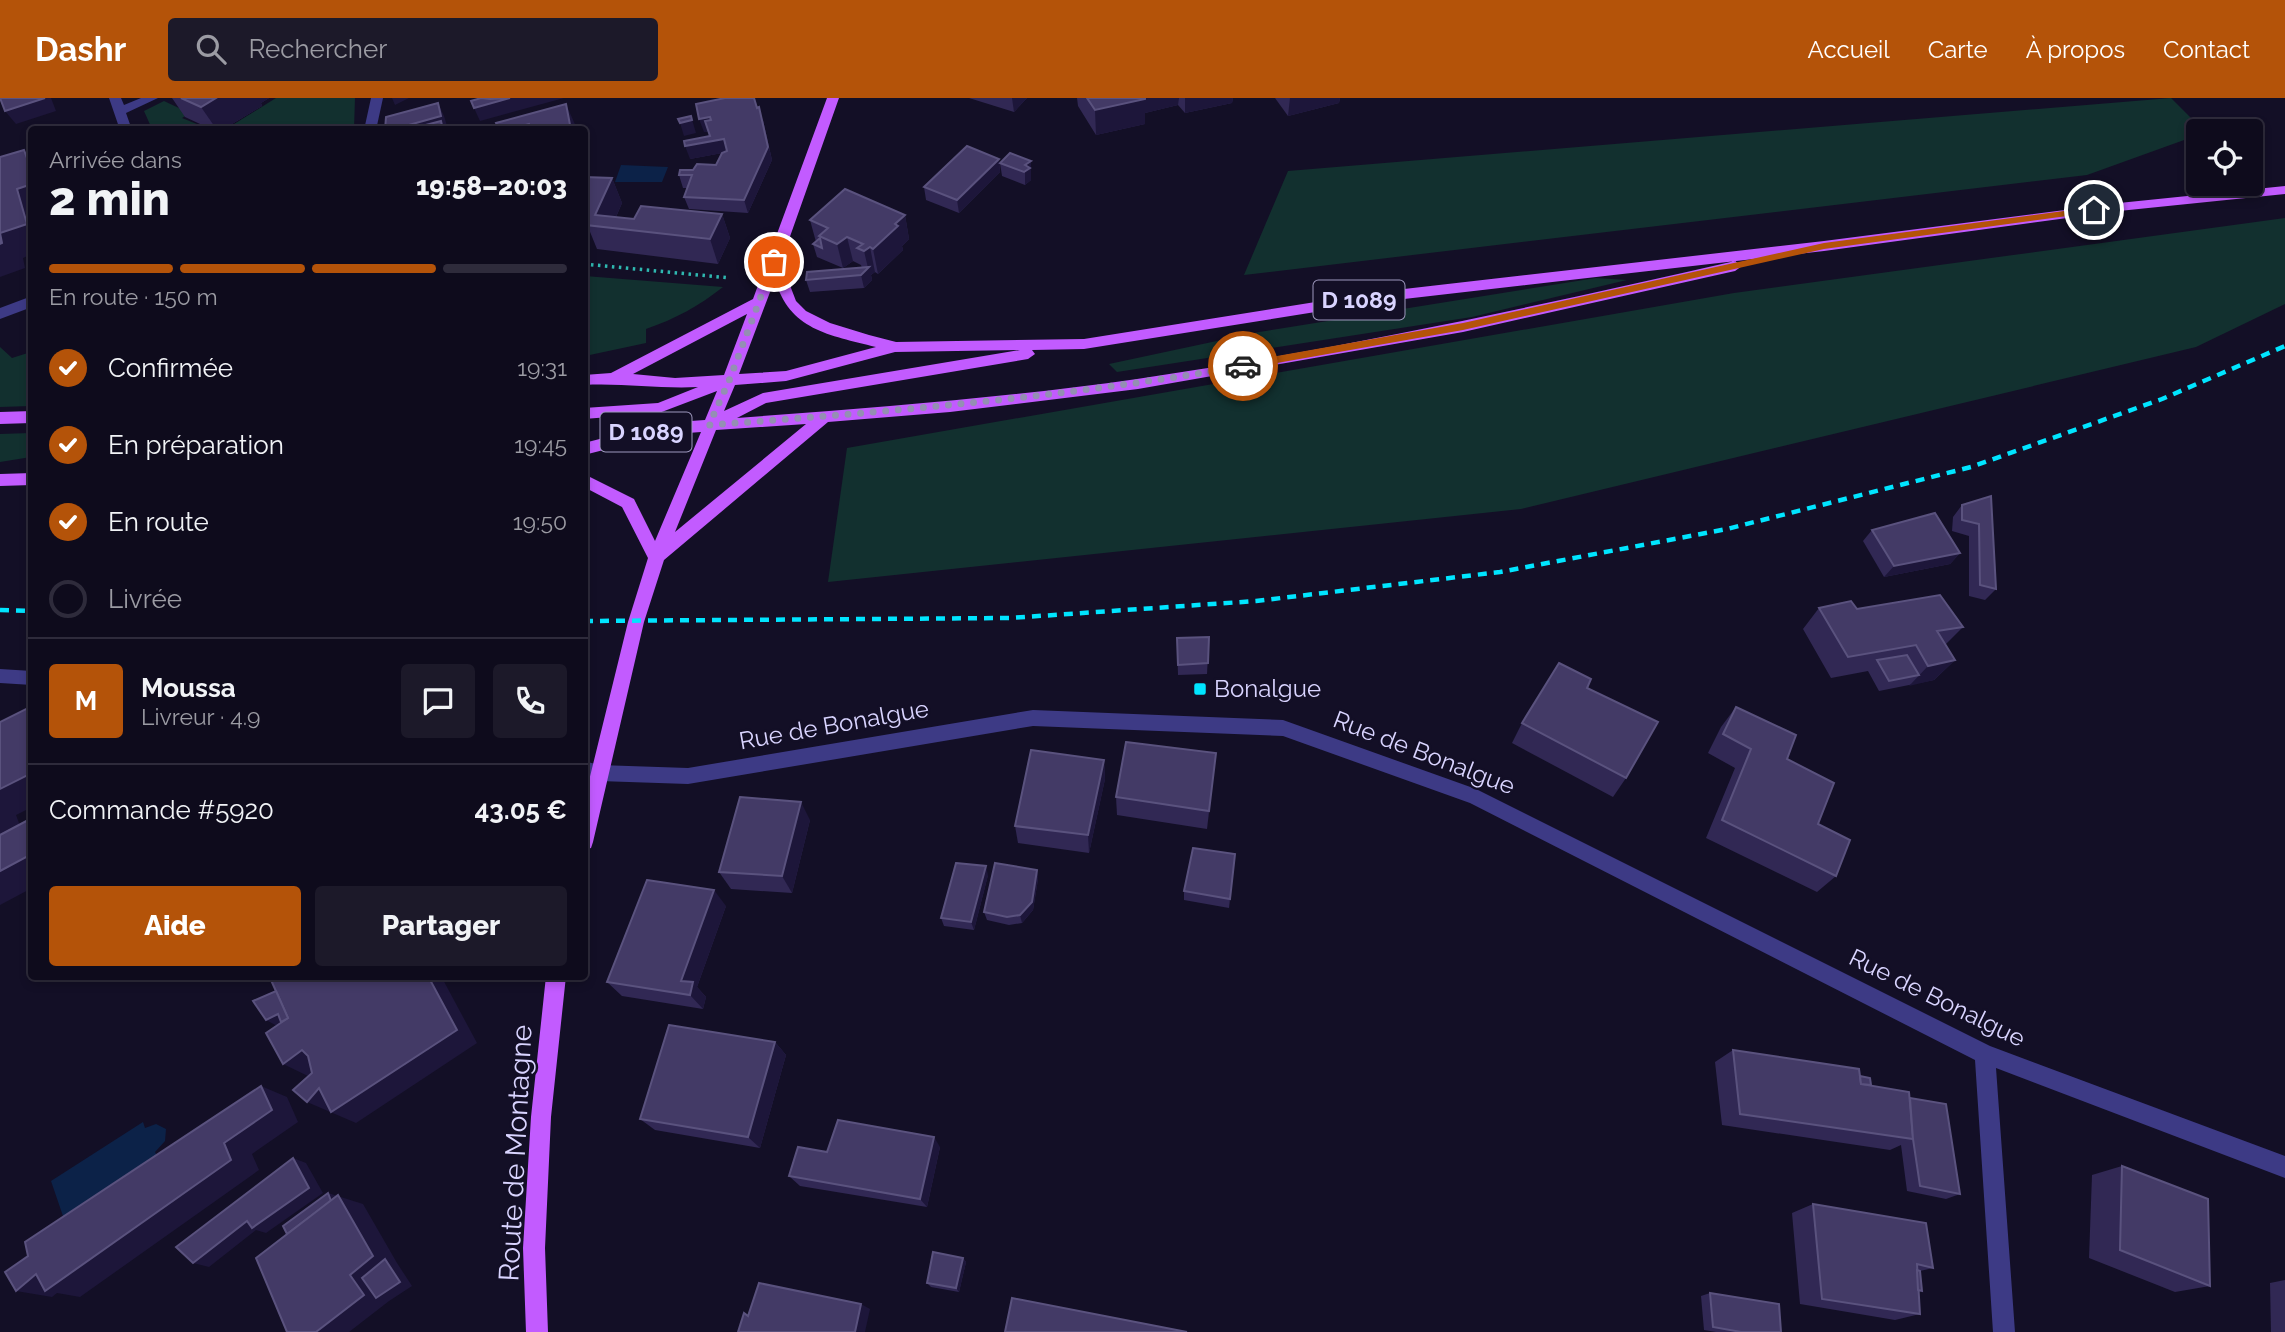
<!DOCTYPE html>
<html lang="fr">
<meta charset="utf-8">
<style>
:root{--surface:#0e0b1c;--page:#1c1929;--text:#f1f3f6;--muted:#9b9ba3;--line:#2e2b3b;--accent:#b45309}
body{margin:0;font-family:Raleway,sans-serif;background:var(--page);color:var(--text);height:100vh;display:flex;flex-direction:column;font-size:26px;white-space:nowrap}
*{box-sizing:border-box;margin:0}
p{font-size:23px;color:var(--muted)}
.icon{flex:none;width:38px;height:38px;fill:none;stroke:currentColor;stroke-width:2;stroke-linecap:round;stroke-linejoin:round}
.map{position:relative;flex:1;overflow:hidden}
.side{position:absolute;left:28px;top:28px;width:560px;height:854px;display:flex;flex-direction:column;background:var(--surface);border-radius:7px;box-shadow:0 4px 10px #0003,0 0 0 2px var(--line)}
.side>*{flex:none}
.buttons{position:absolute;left:2186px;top:21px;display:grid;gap:14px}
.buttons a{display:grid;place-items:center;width:77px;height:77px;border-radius:7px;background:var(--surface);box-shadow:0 4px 10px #0003,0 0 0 2px var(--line);font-size:35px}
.pin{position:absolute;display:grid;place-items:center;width:60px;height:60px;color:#fff;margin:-30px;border:4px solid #fff;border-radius:50%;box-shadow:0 2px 7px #0007}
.courier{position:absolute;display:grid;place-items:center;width:70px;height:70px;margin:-35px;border:5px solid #b45309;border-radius:50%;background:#fff;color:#222;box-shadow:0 2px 9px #0007}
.overview em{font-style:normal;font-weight:800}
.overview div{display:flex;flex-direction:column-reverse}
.overview{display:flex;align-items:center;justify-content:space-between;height:119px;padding:0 21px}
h1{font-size:46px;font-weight:800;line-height:52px}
.bar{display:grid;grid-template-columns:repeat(4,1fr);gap:10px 7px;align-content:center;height:84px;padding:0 21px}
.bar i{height:9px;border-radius:5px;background:var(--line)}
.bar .selected{background:var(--accent)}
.bar p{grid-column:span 4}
.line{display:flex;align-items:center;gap:18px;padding:0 21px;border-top:2px solid var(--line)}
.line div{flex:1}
.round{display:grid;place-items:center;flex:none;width:74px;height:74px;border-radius:7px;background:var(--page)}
ol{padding:0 21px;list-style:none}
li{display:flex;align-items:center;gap:21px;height:77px}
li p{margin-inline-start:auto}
li .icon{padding:7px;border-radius:50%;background:var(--accent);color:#fff;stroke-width:4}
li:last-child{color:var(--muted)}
li i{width:38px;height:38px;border:4px solid var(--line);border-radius:50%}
.cta{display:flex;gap:14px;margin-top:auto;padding:14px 21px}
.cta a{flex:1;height:80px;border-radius:7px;background:var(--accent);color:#fff;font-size:28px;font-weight:800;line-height:80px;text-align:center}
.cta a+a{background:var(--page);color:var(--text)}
header{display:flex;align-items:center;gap:42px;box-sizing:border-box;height:98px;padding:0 35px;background:var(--accent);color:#fff}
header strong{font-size:33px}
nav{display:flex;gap:38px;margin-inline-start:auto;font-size:24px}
.search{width:490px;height:63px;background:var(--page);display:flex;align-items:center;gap:18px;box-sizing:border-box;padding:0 24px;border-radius:7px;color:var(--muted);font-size:26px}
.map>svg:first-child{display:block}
.green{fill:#12302f}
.water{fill:#0c2248}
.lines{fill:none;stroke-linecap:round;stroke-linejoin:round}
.path{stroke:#2fb8b0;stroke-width:3.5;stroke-dasharray:2.5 4.5;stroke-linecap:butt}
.minor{fill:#3d3a85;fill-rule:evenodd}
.major{fill:#c25bff;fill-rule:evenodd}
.rail{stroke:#00e5ff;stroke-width:4.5;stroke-dasharray:9 7;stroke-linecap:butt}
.wall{fill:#312854}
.shaded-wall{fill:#1d163a}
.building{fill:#433a66;stroke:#5a527e;stroke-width:2}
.route{fill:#b45309}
.done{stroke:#948fb3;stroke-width:7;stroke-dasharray:0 12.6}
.poi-dot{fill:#00e5ff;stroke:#130f26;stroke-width:2.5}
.labels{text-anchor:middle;stroke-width:5;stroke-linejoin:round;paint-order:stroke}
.shield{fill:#130f26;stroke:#9e99be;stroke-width:2}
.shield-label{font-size:23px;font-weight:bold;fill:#d9d4ff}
.poi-label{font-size:24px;fill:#d9d4ff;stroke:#130f26;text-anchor:start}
.street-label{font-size:24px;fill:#d9d4ff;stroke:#130f26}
.near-street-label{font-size:28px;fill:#d9d4ff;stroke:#130f26}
</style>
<header>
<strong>Dashr</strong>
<div class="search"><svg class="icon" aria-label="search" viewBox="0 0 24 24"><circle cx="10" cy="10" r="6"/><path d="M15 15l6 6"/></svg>Rechercher</div>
<nav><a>Accueil</a><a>Carte</a><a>À propos</a><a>Contact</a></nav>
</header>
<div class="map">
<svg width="2285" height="1234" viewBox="0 0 2285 1234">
<rect width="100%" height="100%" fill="#130f26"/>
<g class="green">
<polygon points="214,0 182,20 209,31 152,31 144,13 164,3 181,11"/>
<polygon points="276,0 355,0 354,31 226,31"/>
<polygon points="2171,0 2204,33 2198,33 2198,37 2087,77 1244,177 1288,73"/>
<polygon points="2285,120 2285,206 2196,249 1521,411 828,484 847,350 1734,195"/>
<path d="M585,178L723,189C699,208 675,221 646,231V245L585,258Z"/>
<polygon points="1596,180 1627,182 1472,219 1117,274 1109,266 1259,234"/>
<polygon points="0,249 12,260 31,254 31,308 0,309"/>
<polygon points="31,335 31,359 0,364 0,336"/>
</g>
<g class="water">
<polygon points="621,67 668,69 662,84 615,84"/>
<polygon points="143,1024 145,1030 156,1026 166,1031 165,1043 155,1054 158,1060 64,1121 51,1083"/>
</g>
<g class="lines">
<polyline class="path" points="584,166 730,180"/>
<g class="minor">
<polygon points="109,0 121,0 124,7 141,0 158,0 126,15 132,32 120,32"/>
<polygon points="371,0 383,0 376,32 364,32"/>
<polygon points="32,198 32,209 0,221 0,210"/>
<polygon points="0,571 32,573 32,587 0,585"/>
<polygon points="1033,612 1283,622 1476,691 1990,948 2285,1058 2285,1080 1996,970 2015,1234 1993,1234 1975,962 1470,705 1283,638 1033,628 688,686 599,683 584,679 584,663 599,667 688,670"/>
</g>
<g class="major">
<path d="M827,0H839L781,164L796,203L806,213L830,225L869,237L896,244L1084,241L1378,194L1824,143L2119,105L2285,88V96L2119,113L1824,153L1378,204L1084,251L1032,252L1035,256L1028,261L766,305L737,320C870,310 1004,300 1137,281C1338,252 1537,208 1735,163L1742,168L1735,173L1463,234L1138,291L950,314L828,324L664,462L644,524L593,744L591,750L584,752V703L628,524L648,460L622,409L584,389V376L634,401L655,443L701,334L662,337L584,357V345L662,325L705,322L717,293L659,315L584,321V310L658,305L698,289C660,291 623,285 584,287V277L611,275L753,201ZM775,181C789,232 829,237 876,249L786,273L739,276ZM747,216L724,277L675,280L633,276ZM1020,252L763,295L724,313L735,287L786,283L895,254ZM806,326L675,434L716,332Z"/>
<polygon points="32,313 32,325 0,326 0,314"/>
<polygon points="32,375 32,387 0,388 0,376"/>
<polygon points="546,878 566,878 551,1019 545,1150 548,1234 526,1234 523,1150 531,1019"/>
</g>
<g class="rail">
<polyline points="0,512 32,513"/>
<polyline points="584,523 1010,520 1256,503 1500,474 1727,431 1971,369 2162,301 2285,248"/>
</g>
</g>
<g class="wall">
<polygon points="172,0 269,0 261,5 262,8 222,32 213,32 185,19"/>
<polygon points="969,0 1027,0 1014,14"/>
<polygon points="1077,0 1233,0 1232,5 1185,15 1178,7 1145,15 1145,26 1096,37 1078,8"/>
<polygon points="1275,0 1340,0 1339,5 1288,18"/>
<polygon points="757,10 763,22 772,62 748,115 689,111 684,99 687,90 683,90 679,77 693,72 716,67 722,55 690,61 710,38 709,33 704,34"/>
<polygon points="999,61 1000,74 959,115 926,102 924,89"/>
<polygon points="1031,63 1031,82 1025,87 1002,78 1000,65"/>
<polygon points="584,73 586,79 612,80 622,105 616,119 634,121 722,116 730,140 718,166 597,151 586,124 584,124"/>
<polygon points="905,117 909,141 902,148 903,152 878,176 875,174 871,177 872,182 864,190 810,194 806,182 862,170 861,167 853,163 843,170 817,159 813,146 816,144 810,122"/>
<polygon points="1991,398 1996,491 1985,502 1969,498 1969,438 1952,433 1953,419 1962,407"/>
<polygon points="1872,432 1960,455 1950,466 1884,479 1863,443"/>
<polygon points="1819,510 1857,511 1963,529 1945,547 1955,562 1934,582 1879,593 1868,573 1831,580 1803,531"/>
<polygon points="1209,539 1207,576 1178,577 1177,540"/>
<polygon points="1587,590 1626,680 1613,699 1512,645 1522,625"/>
<polygon points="1736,609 1787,661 1818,726 1836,778 1817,794 1706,740 1735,670 1708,655 1721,629"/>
<polygon points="1216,655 1207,731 1117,717 1116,699"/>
<polygon points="1104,662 1105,681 1089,755 1018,745 1015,728"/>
<polygon points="810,722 792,795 731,791 719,774"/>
<polygon points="1235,756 1229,810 1184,802 1184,793"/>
<polygon points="1037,772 1038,781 1033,812 1022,825 1009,827 987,822 984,814"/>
<polygon points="988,777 974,832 944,828 941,820"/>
<polygon points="726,808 697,889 706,899 703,911 622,898 607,884"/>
<polygon points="775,944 786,957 760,1050 655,1032 640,1021"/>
<polygon points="1733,952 1860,978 1871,987 1910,1000 1960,1096 1946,1101 1907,1093 1901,1047 1890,1052 1722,1027 1715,964"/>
<polygon points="940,1049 927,1109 800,1088 789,1078 827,1054"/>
<polygon points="2122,1068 2210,1188 2175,1194 2089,1160 2092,1077"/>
<polygon points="1813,1106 1933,1170 1920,1173 1922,1193 1918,1194 1920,1216 1895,1222 1800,1206 1792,1115"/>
<polygon points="963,1160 966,1164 959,1194 931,1189 927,1185"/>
<polygon points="2285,1182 2285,1234 2271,1234 2270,1185"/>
<polygon points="1710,1195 1781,1234 1716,1234 1704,1232 1701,1198"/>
</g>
<g class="shaded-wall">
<polygon points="45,0 51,0 56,13 16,26 5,13"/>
<polygon points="216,0 269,0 261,5 262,8 222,32 217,32 201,9"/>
<polygon points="392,0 409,0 395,7"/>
<polygon points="510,0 564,0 480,23 474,10"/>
<polygon points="1012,0 1027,0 1014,14"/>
<polygon points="1140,0 1179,0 1178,7 1145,15 1145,26 1096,37 1095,12"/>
<polygon points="1185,0 1233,0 1232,5 1185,15"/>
<polygon points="1290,0 1340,0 1339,5 1288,18"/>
<polygon points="438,5 444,18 448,31 391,32"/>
<polygon points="566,6 577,31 571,32"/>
<polygon points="759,9 772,62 748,115 744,102"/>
<polygon points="691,18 696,35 684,38 680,25"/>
<polygon points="710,19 714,32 704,34 699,21"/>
<polygon points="529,26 531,32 507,32"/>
<polygon points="724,41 728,54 690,61 685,48"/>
<polygon points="24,52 32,61 32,74"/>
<polygon points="999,61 1000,74 959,115 957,102"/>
<polygon points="1031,63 1031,82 1025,87 1025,67"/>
<polygon points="612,80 622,105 611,130 595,117"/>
<polygon points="32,86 32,156 23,160 25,170 0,179 0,135 17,91"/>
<polygon points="722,116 730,140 718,166 710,141"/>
<polygon points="905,117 909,141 902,148 903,152 878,176 873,151 895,126"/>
<polygon points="847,139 853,163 843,170 837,146"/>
<polygon points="870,149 875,174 871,177 872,182 864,190 861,177 868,170 864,153"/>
<polygon points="1960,455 1950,466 1884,479 1894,468"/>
<polygon points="1955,562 1934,582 1909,588 1928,568"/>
<polygon points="1104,662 1105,681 1089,755 1088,737"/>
<polygon points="32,675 32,709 16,717 30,755 0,738 0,691"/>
<polygon points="801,704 810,722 792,795 782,778"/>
<polygon points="32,756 32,790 0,807 0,773"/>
<polygon points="986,768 988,777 974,832 971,824"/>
<polygon points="1037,772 1038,781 1033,812 1022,825 1020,817"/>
<polygon points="714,792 726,808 697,889 706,899 703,911 690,897 681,883"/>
<polygon points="428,878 441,878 477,945 356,1025 307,1004"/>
<polygon points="278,916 291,923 279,929 266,922"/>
<polygon points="775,944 786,957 760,1050 748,1039"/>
<polygon points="302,952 327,964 308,978 283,966"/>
<polygon points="261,988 287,999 298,1024 252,1056 259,1072 80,1199 57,1195 52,1199 16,1193 36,1176 224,1045"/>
<polygon points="934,1039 940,1049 927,1109 920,1101"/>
<polygon points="293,1060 306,1065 323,1095 266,1135 256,1132 209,1169 193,1165"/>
<polygon points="328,1095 363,1106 397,1165 412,1188 389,1203 349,1234 316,1234 306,1149"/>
<polygon points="963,1160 966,1164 959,1194 956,1190"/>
<polygon points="861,1206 870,1211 865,1234 855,1234"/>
</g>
<g class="building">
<polygon points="0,0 45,0 5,13"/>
<polygon points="181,0 216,0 201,9"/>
<polygon points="481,0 490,1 510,0 474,10 471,3"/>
<polygon points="725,0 754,0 757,10 759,9 768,49 744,102 684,99 692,77 679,77 680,72 693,72 697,66 716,67 722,55 727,53 724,41 685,48 684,43 710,38 705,23 711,22 710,19 699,21 696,6"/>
<polygon points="1087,0 1145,0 1145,1 1095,12"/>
<polygon points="438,5 441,18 391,32 385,32 386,19"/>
<polygon points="566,6 571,32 526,32 530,30 529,26 507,32 499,32 496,25"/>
<polygon points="691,18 692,22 680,25 678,21"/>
<polygon points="441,23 443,32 410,32 410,31"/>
<polygon points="967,48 999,61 957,102 924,89"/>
<polygon points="24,52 32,74 32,86 17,91 27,126 0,135 2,145 0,146 0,59"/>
<polygon points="1010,55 1031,63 1025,67 1030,70 1024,74 1000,65"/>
<polygon points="584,79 612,80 595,117 634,121 641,108 722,116 710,141 586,127 584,116"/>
<polygon points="845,91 905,117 895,126 898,128 873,151 870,149 864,153 857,150 863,146 847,139 837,146 819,138 828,130 810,122"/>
<polygon points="820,140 822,150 813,146"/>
<polygon points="869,169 861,177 806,182 807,174"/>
<polygon points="1991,398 1996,491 1980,487 1979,426 1962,422 1962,407"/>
<polygon points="1935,415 1960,455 1894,468 1872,432"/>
<polygon points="1940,497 1963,529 1937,533 1955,562 1928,568 1916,547 1848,559 1819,510 1851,503 1857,511"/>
<polygon points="1209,539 1208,565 1178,567 1177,540"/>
<polygon points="1907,557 1919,577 1889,583 1877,562"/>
<polygon points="1559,565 1591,581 1587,590 1658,624 1626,680 1522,625"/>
<polygon points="32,608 32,637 30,638 32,642 32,675 0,691 0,624"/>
<polygon points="1736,609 1796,637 1787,661 1834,685 1818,726 1850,742 1836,778 1722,722 1751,651 1723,636"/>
<polygon points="1126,644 1216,655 1209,713 1116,699"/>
<polygon points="1031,652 1104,662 1088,737 1015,728"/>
<polygon points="740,699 801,704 782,778 719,774"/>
<polygon points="32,720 32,756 0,773 0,737"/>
<polygon points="1193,750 1235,756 1230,801 1184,793"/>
<polygon points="956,765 986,768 971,824 941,820"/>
<polygon points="995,765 1037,772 1032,804 1020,817 1007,819 984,814"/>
<polygon points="647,782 714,792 681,883 693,884 690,897 607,884"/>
<polygon points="277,878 428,878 457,932 331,1014 319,990 307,1004 293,992 312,975 308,958 302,952 283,966 266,935 288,920 271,882"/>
<polygon points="276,893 288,920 281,924 278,916 266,922 253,903"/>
<polygon points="669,927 775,944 748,1039 640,1021"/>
<polygon points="1733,952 1859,971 1861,986 1909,994 1913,1041 1740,1016"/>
<polygon points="1860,978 1870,980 1871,987 1861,986"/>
<polygon points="261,988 272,1012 224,1045 231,1062 45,1193 36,1176 16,1193 5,1174 28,1158 25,1144"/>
<polygon points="1910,1000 1946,1006 1960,1096 1920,1088 1913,1041"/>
<polygon points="838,1022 934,1039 920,1101 789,1078 798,1049 827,1054"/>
<polygon points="293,1060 309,1090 252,1130 247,1123 193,1165 176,1149"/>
<polygon points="2122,1068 2208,1101 2210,1188 2120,1152"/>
<polygon points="328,1095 331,1103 287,1136 283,1128"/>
<polygon points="338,1097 373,1158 350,1177 364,1197 316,1234 287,1234 256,1160"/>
<polygon points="1813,1106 1926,1125 1933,1170 1917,1166 1920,1216 1822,1201"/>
<polygon points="933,1154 963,1160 956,1190 927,1185"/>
<polygon points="385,1161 400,1184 376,1200 362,1180"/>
<polygon points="1917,1172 1920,1173 1922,1193 1918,1192"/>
<polygon points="759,1185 861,1206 855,1234 738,1234 744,1215 748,1218"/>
<polygon points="1710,1195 1779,1206 1781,1234 1741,1234 1713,1229"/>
<polygon points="1012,1200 1187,1234 1005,1234"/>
</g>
<polygon class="route" points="2094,109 2097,110 2097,114 1824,151 1463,232 1243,271 1238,268 1243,264 1463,225 1824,145"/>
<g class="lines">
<path class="done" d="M774,164L729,283L709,327C888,314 1066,299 1243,268"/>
</g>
<rect class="poi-dot" x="1193" y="584" width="14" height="14" rx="3.5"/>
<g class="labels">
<g class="shield">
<rect x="1313.5" y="182.5" width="91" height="39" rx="5"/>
<rect x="600.5" y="314.5" width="91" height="39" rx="5"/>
</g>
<g class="shield-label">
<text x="1359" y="210">D 1089</text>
<text x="646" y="342">D 1089</text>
</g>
<g class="poi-label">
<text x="1214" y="599">Bonalgue</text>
</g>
<g class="street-label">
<text transform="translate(834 627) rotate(-10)" y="8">Rue de Bonalgue</text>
<text transform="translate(1424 655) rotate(21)" y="8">Rue de Bonalgue</text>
<text transform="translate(1937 900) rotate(26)" y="8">Rue de Bonalgue</text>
</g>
<g class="near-street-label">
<text transform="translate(515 1055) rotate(-87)" y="10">Route de Montagne</text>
</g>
</g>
</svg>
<div class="buttons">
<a><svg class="icon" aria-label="locate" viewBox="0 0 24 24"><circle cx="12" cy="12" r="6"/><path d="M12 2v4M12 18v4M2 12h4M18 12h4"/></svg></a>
</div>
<div class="pin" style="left:774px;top:164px;background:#ea580c"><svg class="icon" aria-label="bag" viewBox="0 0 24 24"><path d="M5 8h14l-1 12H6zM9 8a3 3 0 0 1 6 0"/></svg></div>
<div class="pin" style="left:2094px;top:112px;background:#1f2937"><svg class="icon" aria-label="home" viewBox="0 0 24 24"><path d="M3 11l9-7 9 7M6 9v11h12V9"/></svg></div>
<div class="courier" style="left:1243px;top:268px"><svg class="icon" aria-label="car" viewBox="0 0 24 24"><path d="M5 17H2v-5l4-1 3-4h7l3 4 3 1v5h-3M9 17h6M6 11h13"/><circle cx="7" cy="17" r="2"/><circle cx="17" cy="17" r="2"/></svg></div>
<section class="side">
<div class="overview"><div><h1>2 min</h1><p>Arrivée dans</p></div><em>19:58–20:03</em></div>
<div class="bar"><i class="selected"></i><i class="selected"></i><i class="selected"></i><i></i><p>En route · 150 m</p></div>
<ol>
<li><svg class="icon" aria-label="check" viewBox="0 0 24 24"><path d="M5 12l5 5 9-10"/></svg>Confirmée<p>19:31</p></li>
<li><svg class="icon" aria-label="check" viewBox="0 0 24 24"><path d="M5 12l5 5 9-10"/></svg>En préparation<p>19:45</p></li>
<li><svg class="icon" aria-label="check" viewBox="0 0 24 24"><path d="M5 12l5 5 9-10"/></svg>En route<p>19:50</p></li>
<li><i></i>Livrée</li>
</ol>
<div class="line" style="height:126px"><b class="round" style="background:var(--accent);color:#fff">M</b><div><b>Moussa</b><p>Livreur · 4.9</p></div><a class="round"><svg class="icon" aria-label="chat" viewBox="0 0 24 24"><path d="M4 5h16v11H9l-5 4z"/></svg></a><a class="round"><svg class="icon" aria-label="phone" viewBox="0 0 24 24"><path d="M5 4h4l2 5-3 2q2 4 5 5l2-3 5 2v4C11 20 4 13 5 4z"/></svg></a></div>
<div class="line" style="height:91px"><div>Commande #5920</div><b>43.05 €</b></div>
<div class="cta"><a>Aide</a><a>Partager</a></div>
</section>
</div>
